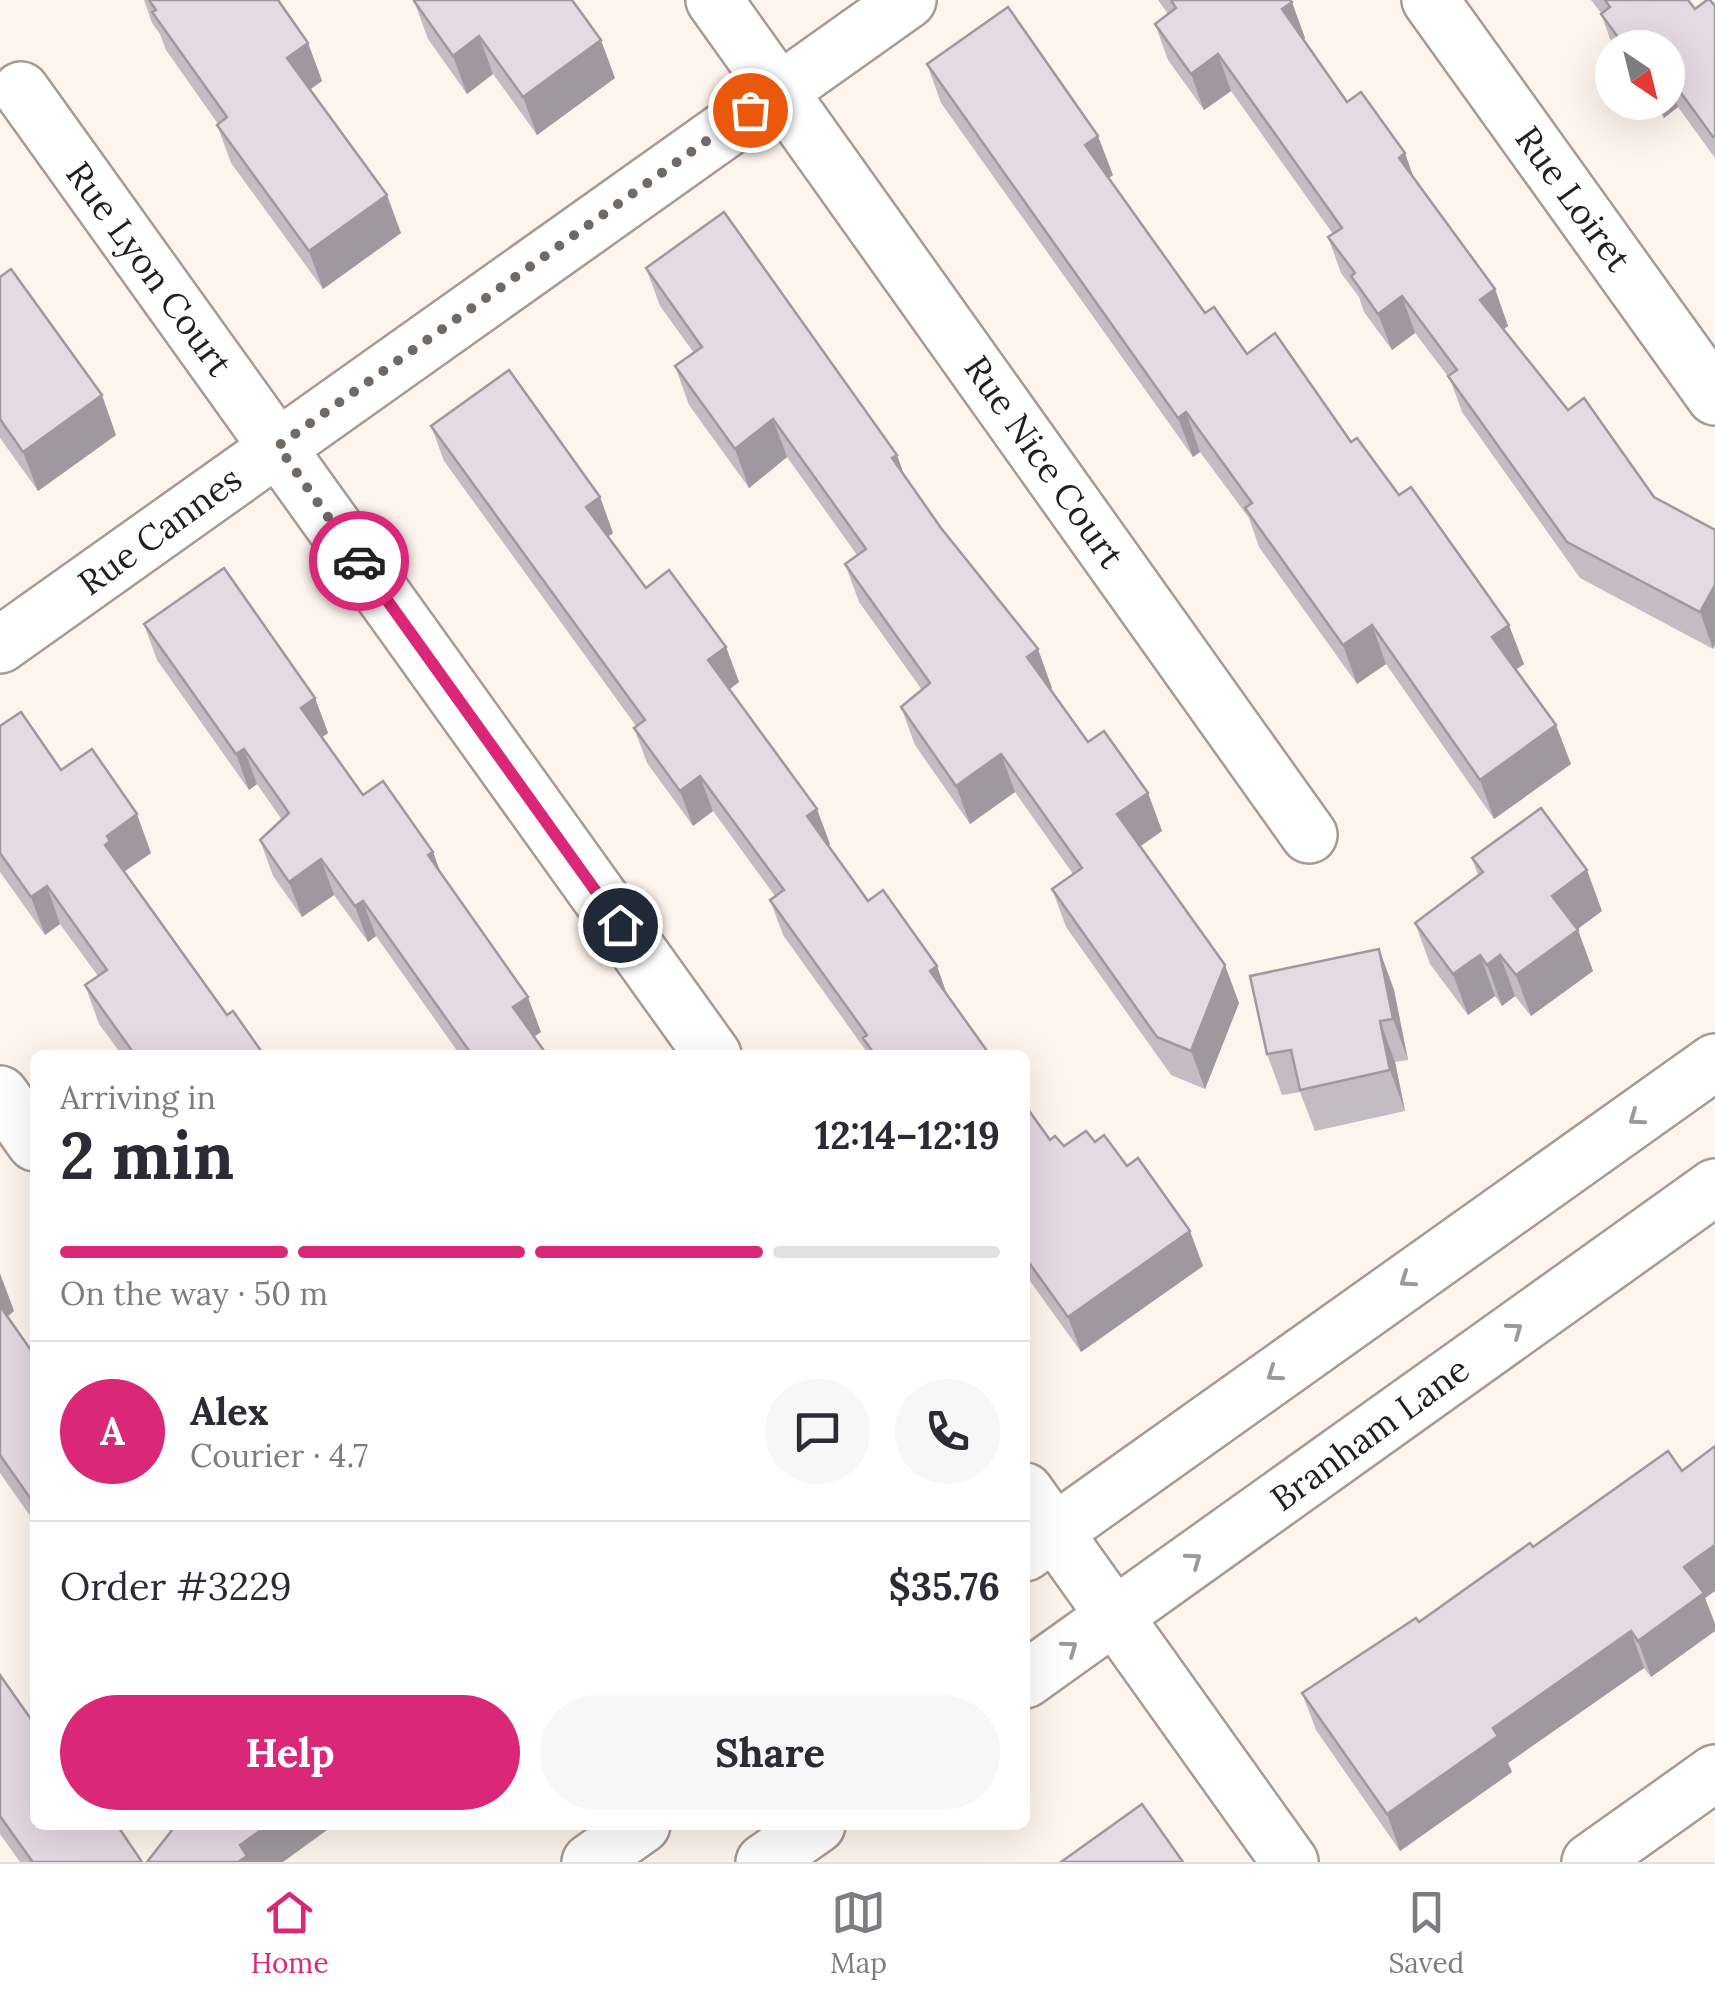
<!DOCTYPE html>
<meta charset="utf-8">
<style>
:root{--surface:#fff;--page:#f7f7f7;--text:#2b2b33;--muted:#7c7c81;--line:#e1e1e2;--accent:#db2777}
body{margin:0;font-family:Lora,serif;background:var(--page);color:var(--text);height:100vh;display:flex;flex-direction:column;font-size:38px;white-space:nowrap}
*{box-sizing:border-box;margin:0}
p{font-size:32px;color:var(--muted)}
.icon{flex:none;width:55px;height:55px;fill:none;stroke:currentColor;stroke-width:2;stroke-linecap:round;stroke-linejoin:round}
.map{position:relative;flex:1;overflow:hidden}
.sheet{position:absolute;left:30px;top:1050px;width:1000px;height:780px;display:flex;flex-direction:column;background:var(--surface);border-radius:15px;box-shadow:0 10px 40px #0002}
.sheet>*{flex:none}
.needle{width:65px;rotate:145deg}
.buttons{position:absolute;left:1595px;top:30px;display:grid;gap:20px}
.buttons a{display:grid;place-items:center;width:90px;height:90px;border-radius:50%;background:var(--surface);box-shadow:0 10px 40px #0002;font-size:50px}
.pin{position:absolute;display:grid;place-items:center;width:85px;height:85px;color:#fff;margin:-42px;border:5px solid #fff;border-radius:50%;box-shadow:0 2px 10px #0007}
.courier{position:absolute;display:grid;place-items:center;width:100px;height:100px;margin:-50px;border:8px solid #db2777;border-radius:50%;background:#fff;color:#222;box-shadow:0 2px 12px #0007}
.headline em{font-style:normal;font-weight:800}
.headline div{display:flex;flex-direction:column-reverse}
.headline{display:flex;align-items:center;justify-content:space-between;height:170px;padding:0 30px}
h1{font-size:65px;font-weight:800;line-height:75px}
.bar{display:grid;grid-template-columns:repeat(4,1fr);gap:15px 10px;align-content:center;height:120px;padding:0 30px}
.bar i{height:12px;border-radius:8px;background:var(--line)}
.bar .selected{background:var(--accent)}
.bar p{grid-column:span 4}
.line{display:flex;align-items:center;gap:25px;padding:0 30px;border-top:2px solid var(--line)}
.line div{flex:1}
.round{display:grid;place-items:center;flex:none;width:105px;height:105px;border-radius:52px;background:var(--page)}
.cta{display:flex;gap:20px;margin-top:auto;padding:20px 30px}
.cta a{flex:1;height:115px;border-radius:60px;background:var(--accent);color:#fff;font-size:40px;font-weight:800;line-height:115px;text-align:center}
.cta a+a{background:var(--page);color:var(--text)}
.menu{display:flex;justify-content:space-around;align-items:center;height:140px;border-top:2px solid var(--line);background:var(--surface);font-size:28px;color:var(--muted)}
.menu a{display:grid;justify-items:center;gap:5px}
.menu .selected{color:var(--accent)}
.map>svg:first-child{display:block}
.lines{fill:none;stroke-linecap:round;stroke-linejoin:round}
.minor-casing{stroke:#a79a93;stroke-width:60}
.secondary-casing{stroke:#a79a93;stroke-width:60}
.minor{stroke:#fff;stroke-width:55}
.secondary{stroke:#fff;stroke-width:55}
.wall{fill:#c5bbc2}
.shaded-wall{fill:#a0989e}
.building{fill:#e5d9e2;stroke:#a0989e;stroke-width:2.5}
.oneway{stroke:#9c9a99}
.done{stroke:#706a66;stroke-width:10;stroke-dasharray:0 18}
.route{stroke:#db2777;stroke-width:12}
.labels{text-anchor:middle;stroke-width:10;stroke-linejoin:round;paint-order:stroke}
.street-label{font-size:35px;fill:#231f1c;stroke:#fff}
</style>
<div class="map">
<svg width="1715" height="1862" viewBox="0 0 1715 1862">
<rect width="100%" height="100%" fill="#fef4ee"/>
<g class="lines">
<defs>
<g id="minor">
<polyline points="714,0 1309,835"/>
<polyline points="1430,0 1715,397"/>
<polyline points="21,90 713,1055"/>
<polyline points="0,645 908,0"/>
<polyline points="0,1094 35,1143"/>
<polyline points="1025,1491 1290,1862"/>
<polyline points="1590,1862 1715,1773"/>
</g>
<g id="secondary">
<polyline points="1025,1553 1715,1062"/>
<polyline points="1025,1680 1715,1187"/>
<polyline points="590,1862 642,1825"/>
<polyline points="764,1862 817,1825"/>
</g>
</defs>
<use href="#minor" class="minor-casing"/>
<use href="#secondary" class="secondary-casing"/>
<use href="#minor" class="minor"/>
<use href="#secondary" class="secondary"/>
</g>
<g class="wall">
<polygon points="144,0 278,0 308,43 322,81 310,89 401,233 323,289 231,163 217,125 218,124 166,50 160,34 152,23"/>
<polygon points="1158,0 1290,0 1305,38 1303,39 1347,102 1413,178 1495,289 1508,326 1503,329 1568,410 1654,497 1715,530 1713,649 1580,578 1462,412 1450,379 1415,333 1392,350 1364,312 1359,297 1341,273 1328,237 1333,234 1231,91 1204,110 1168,60 1155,24 1168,14"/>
<polygon points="1591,0 1688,0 1695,9 1715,6 1715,158 1678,107 1664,118 1653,102 1668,102 1668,48 1613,48 1601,13"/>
<polygon points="414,1 615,78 537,135 493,74 467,94 428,39"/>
<polygon points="927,64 1113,175 1109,178 1205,313 1247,354 1351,442 1524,664 1516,670 1571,764 1494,819 1386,664 1357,684 1259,547 1249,518 1200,452 1193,457 941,103"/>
<polygon points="646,268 897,455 903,474 1052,688 1050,689 1088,742 1148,793 1162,831 1140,846 1239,1003 1205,1089 1171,1075 1066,927 1052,889 1073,874 1015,792 970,824 915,745 901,707 922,690 859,602 845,564 857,555 787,457 749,488 689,405 675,366 694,353 660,306"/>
<polygon points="0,277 116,435 38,491 0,438"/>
<polygon points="431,426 600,497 613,533 608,536 646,588 726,647 739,682 729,689 830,844 828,846 868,901 937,966 947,995 990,1055 869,1055 783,935 770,900 775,896 713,811 693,826 647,763 634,728 636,726 444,461"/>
<polygon points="144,624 315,698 328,733 322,737 363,795 433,852 439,870 541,1032 534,1037 547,1055 460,1055 376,936 368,942 334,895 302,917 273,876 260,840 282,820 257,784 249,790 157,660"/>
<polygon points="0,726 61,770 151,853 124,872 227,1015 264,1055 122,1055 99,1024 85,985 98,976 60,924 45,935 0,872"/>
<polygon points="1472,858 1602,911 1577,929 1593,971 1531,1016 1515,996 1502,1006 1495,996 1468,1015 1430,964 1415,923 1478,875"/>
<polygon points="1379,949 1394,990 1408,1060 1395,1062 1405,1111 1315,1131 1300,1092 1282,1095 1267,1054"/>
<polygon points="1025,1105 1050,1140 1064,1146 1203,1266 1081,1352 1025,1274"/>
<polygon points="0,1273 14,1311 7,1317 35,1356 35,1523 0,1473"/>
<polygon points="1715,1446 1715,1591 1705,1598 1715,1624 1715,1631 1651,1677 1644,1668 1508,1763 1512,1772 1400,1851 1316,1730 1302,1693 1419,1622 1533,1547 1682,1471"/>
<polygon points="0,1675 35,1825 142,1862 20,1862 0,1834"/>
</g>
<g class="shaded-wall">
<polygon points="1292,2 1305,38 1295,45 1282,9"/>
<polygon points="479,36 493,74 467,94 453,56"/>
<polygon points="601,40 615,78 537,135 523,97"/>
<polygon points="308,43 322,81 301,96 287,58"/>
<polygon points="1218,54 1231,91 1204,110 1191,74"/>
<polygon points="1668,79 1678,107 1664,118 1659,102 1668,102"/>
<polygon points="1098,136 1113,175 1100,184 1085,145"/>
<polygon points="1405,153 1418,190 1399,158"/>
<polygon points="387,195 401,233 323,289 309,251"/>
<polygon points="1495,289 1508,326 1493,337 1480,300"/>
<polygon points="1402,296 1415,333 1392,350 1378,314"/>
<polygon points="102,395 116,435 38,491 23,452"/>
<polygon points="1186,412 1200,452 1193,457 1178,418"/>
<polygon points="773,419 787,457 749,488 735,449"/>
<polygon points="897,455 911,494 892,458"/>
<polygon points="600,497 613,533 599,543 586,507"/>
<polygon points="1715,585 1715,645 1713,649 1700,612"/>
<polygon points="1372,625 1386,664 1357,684 1343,645"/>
<polygon points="1509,625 1524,664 1506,676 1492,637"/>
<polygon points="726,647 739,682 721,696 708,660"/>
<polygon points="1038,649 1052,688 1041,696 1027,657"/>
<polygon points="315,698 328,733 314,743 301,708"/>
<polygon points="1556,725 1571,764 1494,819 1480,780"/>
<polygon points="244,749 257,784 249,790 236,754"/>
<polygon points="1001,754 1015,792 970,824 956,786"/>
<polygon points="700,776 713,811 693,826 680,791"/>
<polygon points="1148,793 1162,831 1131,853 1117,814"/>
<polygon points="817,809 830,844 820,852 807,816"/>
<polygon points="137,814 151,853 122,873 105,845 107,836"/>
<polygon points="433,852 446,887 428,855"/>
<polygon points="321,859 334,895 302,917 289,882"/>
<polygon points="1587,870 1602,911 1567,937 1552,896"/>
<polygon points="47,886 60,924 45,935 31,897"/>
<polygon points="363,901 376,936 368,942 355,906"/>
<polygon points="1578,930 1593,971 1531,1016 1516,975"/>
<polygon points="1379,949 1394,990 1408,1060 1393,1019"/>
<polygon points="1480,955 1495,996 1468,1015 1453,974"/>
<polygon points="1500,955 1515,996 1502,1006 1487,965"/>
<polygon points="1225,965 1239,1003 1205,1089 1191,1051"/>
<polygon points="937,966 949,1001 930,971"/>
<polygon points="528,997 541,1032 526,1042 513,1007"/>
<polygon points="1380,1021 1395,1062 1405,1111 1390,1070"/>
<polygon points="1190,1231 1203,1266 1081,1352 1068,1317"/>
<polygon points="0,1274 14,1311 0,1322"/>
<polygon points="1715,1545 1715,1591 1705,1598 1715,1624 1715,1631 1651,1677 1638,1641 1684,1567"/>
<polygon points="1631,1631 1644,1668 1508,1763 1512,1772 1400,1851 1387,1814 1493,1728"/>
<polygon points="268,1825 334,1825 283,1862 238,1862 240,1845"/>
</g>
<g class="building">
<polygon points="149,0 278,0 308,43 287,58 387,195 309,251 217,125 227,117 152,12 156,10"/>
<polygon points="415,0 572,0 601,40 523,97 479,36 453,56 414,1"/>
<polygon points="1171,0 1290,0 1292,2 1282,9 1347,102 1361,92 1405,153 1399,158 1495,289 1480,300 1568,410 1584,398 1654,497 1715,530 1715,585 1700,612 1567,542 1448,376 1457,370 1402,296 1378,314 1351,276 1355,273 1328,237 1342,228 1218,54 1191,74 1155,24 1176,8"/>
<polygon points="1605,0 1688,0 1695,9 1707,0 1710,0 1715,6 1715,136 1713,137 1668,75 1668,48 1626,48 1601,14 1610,7"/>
<polygon points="1008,7 1098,136 1085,145 1205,313 1214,307 1247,354 1275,333 1351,442 1357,438 1399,495 1411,487 1509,625 1492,637 1556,725 1480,780 1372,625 1343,645 1245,508 1252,503 1186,412 1178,418 927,64"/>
<polygon points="724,212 897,455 892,458 941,528 1038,649 1027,657 1088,742 1104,731 1148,793 1117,814 1225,965 1191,1051 1157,1037 1052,889 1082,868 1001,754 956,786 901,707 930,683 845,564 866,549 773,419 735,449 675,366 702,347 646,268"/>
<polygon points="11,269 102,395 23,452 0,419 0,277"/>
<polygon points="509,370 600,497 586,507 646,588 669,570 726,647 708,660 817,809 807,816 868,901 883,890 937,966 930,971 990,1055 875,1055 863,1038 867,1035 770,900 784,890 700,776 680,791 634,728 645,720 431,426"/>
<polygon points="224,568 315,698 301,708 363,795 383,781 433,852 428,855 528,997 513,1007 547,1055 472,1055 363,901 355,906 321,859 289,882 260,840 289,813 244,749 236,754 144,624"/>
<polygon points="21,712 61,770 92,749 137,814 107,836 110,841 105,845 227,1015 233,1011 264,1055 145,1055 143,1053 140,1055 135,1055 85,985 107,970 47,886 31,897 0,853 0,726"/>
<polygon points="1541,808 1587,870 1552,896 1578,930 1516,975 1500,955 1487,965 1480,955 1453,974 1415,923 1483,872 1472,858"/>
<polygon points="1379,949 1393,1019 1380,1021 1390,1070 1300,1090 1291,1050 1267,1054 1250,976"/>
<polygon points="1025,1105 1050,1140 1055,1136 1064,1146 1086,1131 1095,1142 1104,1135 1127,1166 1138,1158 1190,1231 1068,1317 1025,1257"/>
<polygon points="0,1306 35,1356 35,1505 0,1455"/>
<polygon points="1715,1446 1715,1545 1684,1567 1704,1593 1638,1641 1631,1631 1493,1728 1498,1736 1387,1814 1302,1693 1416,1618 1419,1622 1530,1543 1533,1547 1668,1451 1682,1471"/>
<polygon points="0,1675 35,1725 35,1825 117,1825 142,1862 30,1862 32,1861 0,1816"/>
<polygon points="1142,1804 1183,1862 1061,1862"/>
<polygon points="176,1825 268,1825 240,1845 247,1856 238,1862 147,1862"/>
</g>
<defs><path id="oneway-chevron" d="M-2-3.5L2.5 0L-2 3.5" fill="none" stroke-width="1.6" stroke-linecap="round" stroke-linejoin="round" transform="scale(2.5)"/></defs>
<g class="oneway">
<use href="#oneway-chevron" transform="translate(1636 1118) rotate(144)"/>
<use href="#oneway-chevron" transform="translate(1407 1280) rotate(145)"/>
<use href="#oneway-chevron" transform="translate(1515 1330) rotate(-36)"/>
<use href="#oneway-chevron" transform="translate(1274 1374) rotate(145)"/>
<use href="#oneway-chevron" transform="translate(1194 1560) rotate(-36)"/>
<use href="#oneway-chevron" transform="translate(1070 1648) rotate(-36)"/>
</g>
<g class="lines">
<polyline class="done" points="359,561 278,446 750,110"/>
<polyline class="route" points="359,561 620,925"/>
</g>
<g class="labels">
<g class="street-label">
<text transform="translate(1573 199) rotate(54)" y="12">Rue Loiret</text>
<text transform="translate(149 269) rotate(54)" y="12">Rue Lyon Court</text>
<text transform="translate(1044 462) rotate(55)" y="12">Rue Nice Court</text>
<text transform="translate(160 531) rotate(-36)" y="12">Rue Cannes</text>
<text transform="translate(1370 1434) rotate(-36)" y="12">Branham Lane</text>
</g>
</g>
</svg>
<div class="buttons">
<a><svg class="needle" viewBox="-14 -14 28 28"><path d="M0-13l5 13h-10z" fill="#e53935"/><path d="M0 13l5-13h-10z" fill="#7c7c81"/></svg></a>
</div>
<div class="pin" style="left:750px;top:110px;background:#ea580c"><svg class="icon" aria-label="bag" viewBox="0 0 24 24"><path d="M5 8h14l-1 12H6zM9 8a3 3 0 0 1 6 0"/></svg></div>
<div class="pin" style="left:620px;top:925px;background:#1f2937"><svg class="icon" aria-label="home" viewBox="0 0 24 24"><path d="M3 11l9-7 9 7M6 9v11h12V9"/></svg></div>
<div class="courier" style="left:359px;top:561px"><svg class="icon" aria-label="car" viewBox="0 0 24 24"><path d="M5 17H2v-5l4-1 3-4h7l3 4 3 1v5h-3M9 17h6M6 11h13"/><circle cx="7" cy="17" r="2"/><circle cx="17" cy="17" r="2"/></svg></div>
<section class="sheet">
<div class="headline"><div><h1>2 min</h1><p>Arriving in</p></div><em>12:14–12:19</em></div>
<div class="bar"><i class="selected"></i><i class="selected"></i><i class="selected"></i><i></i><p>On the way · 50 m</p></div>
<div class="line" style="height:180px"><b class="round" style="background:var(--accent);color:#fff">A</b><div><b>Alex</b><p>Courier · 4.7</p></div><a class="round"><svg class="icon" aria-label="chat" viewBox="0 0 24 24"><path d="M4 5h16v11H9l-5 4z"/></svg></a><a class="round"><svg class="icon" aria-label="phone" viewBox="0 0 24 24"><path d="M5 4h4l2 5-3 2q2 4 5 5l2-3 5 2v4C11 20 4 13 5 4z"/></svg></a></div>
<div class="line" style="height:130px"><div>Order #3229</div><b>$35.76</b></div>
<div class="cta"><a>Help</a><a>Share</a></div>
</section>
</div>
<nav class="menu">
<a class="selected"><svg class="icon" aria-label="home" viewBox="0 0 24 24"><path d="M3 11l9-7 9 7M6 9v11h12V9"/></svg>Home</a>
<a><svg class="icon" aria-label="map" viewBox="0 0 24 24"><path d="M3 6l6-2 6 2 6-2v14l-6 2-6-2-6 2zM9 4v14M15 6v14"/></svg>Map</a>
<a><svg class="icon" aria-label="saved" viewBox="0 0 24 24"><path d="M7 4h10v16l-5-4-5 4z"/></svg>Saved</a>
</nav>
